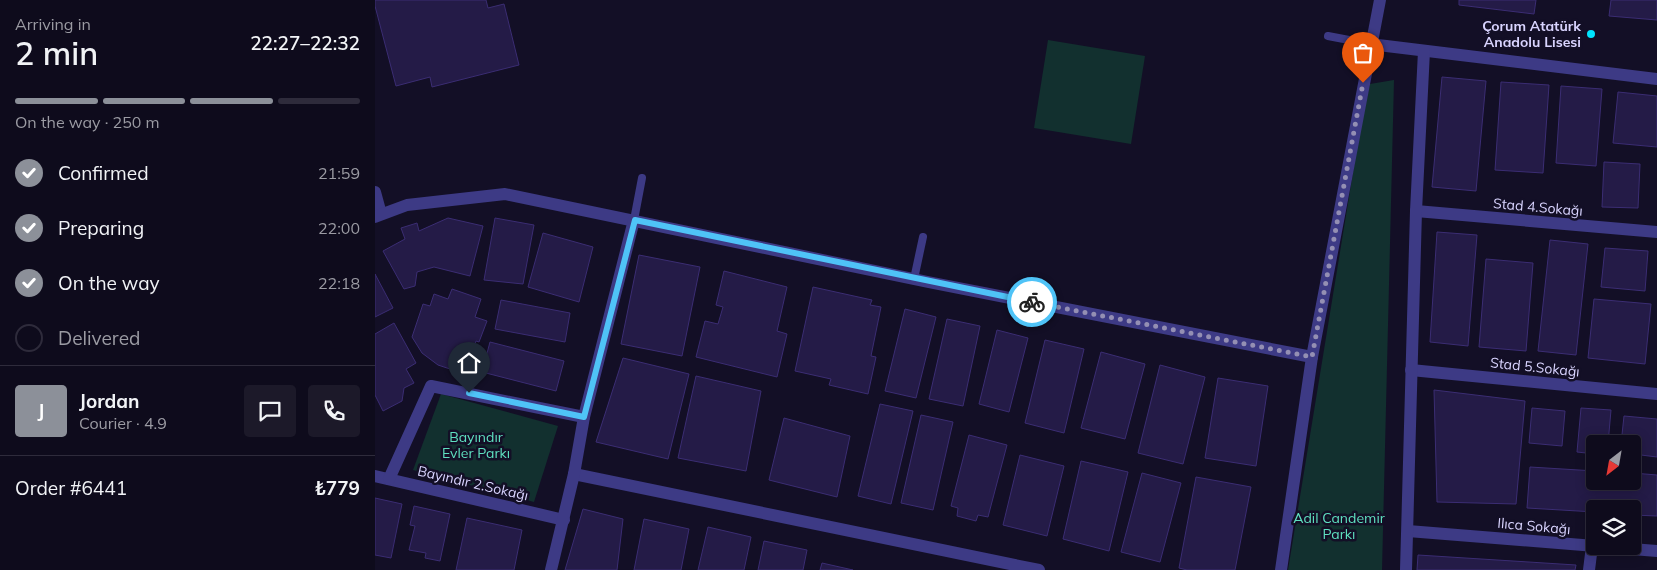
<!DOCTYPE html>
<meta charset="utf-8">
<style>
:root{--surface:#0e0b1c;--page:#1c1929;--text:#f1f3f6;--muted:#9b9ba3;--line:#2e2b3b;--accent:#8c9099}
body{margin:0;font-family:Mulish,sans-serif;background:var(--page);color:var(--text);height:100vh;display:flex;flex-direction:column;font-size:19px;white-space:nowrap}
*{box-sizing:border-box;margin:0}
p{font-size:16px;color:var(--muted)}
.icon{flex:none;width:28px;height:28px;fill:none;stroke:currentColor;stroke-width:2;stroke-linecap:round;stroke-linejoin:round}
.map{position:relative;flex:1;overflow:hidden}
.side{display:flex;flex-direction:column;background:var(--surface);width:375px}
.side>*{flex:none}
.needle{width:32px;rotate:211deg}
.controls{position:absolute;left:1211px;top:435px;display:grid;gap:10px}
.controls a{display:grid;place-items:center;width:55px;height:55px;border-radius:5px;background:var(--surface);box-shadow:0 2px 12px #0003,0 0 0 1px var(--line);font-size:25px}
.pin{position:absolute;display:grid;place-items:center;width:42px;height:42px;color:#fff;margin:-51px -21px;border-radius:50% 50% 50% 0;rotate:-45deg;box-shadow:0 0 5px #0007}
.pin .icon{rotate:45deg}
.courier{position:absolute;display:grid;place-items:center;width:50px;height:50px;margin:-25px;border:4px solid #4fc3f7;border-radius:50%;background:#fff;color:#222;box-shadow:0 1px 6px #0007}
.head em{font-style:normal;font-weight:600}
.head div{display:flex;flex-direction:column-reverse}
.head{display:flex;align-items:center;justify-content:space-between;height:85px;padding:0 15px}
h1{font-size:32px;font-weight:600;line-height:38px}
.bar{display:grid;grid-template-columns:repeat(4,1fr);gap:8px 5px;align-content:center;height:60px;padding:0 15px}
.bar i{height:6px;border-radius:4px;background:var(--line)}
.bar .active{background:var(--accent)}
.bar p{grid-column:span 4}
.line{display:flex;align-items:center;gap:12px;padding:0 15px;border-top:1px solid var(--line)}
.line div{flex:1}
.round{display:grid;place-items:center;flex:none;width:52px;height:52px;border-radius:5px;background:var(--page)}
ol{padding:0 15px;list-style:none}
li{display:flex;align-items:center;gap:15px;height:55px}
li p{margin-inline-start:auto}
li .icon{padding:5px;border-radius:50%;background:var(--accent);color:#fff;stroke-width:4}
li:last-child{color:var(--muted)}
li i{width:28px;height:28px;border:2px solid var(--line);border-radius:50%}
main{display:flex;flex:1;min-height:0}
.map>svg:first-child{display:block}
.green{fill:#12302f}
.building{fill:#241b47;stroke:#3b2d73}
.lines{fill:none;stroke-linecap:round;stroke-linejoin:round}
.lane{stroke:#3d3a85;stroke-width:8}
.street{stroke:#3d3a85;stroke-width:12}
.done{stroke:#948fb3;stroke-width:5;stroke-dasharray:0 9}
.route{stroke:#4fc3f7;stroke-width:6}
.poi-dot{fill:#00e5ff;stroke:#130f26;stroke-width:2}
.labels{text-anchor:middle;stroke-width:5;stroke-linejoin:round;paint-order:stroke}
.poi-label{font-size:14px;font-weight:bold;fill:#d9d4ff;stroke:#130f26;text-anchor:end}
.street-label{font-size:14px;fill:#d9d4ff;stroke:#130f26}
.park-label{font-size:14px;fill:#5fe0c0;stroke:#130f26}
</style>
<main>
<section class="side">
<div class="head"><div><h1>2 min</h1><p>Arriving in</p></div><em>22:27–22:32</em></div>
<div class="bar"><i class="active"></i><i class="active"></i><i class="active"></i><i></i><p>On the way · 250 m</p></div>
<ol>
<li><svg class="icon" aria-label="check" viewBox="0 0 24 24"><path d="M5 12l5 5 9-10"/></svg>Confirmed<p>21:59</p></li>
<li><svg class="icon" aria-label="check" viewBox="0 0 24 24"><path d="M5 12l5 5 9-10"/></svg>Preparing<p>22:00</p></li>
<li><svg class="icon" aria-label="check" viewBox="0 0 24 24"><path d="M5 12l5 5 9-10"/></svg>On the way<p>22:18</p></li>
<li><i></i>Delivered</li>
</ol>
<div class="line" style="height:90px"><b class="round" style="background:var(--accent);color:#fff">J</b><div><b>Jordan</b><p>Courier · 4.9</p></div><a class="round"><svg class="icon" aria-label="chat" viewBox="0 0 24 24"><path d="M4 5h16v11H9l-5 4z"/></svg></a><a class="round"><svg class="icon" aria-label="phone" viewBox="0 0 24 24"><path d="M5 4h4l2 5-3 2q2 4 5 5l2-3 5 2v4C11 20 4 13 5 4z"/></svg></a></div>
<div class="line" style="height:65px"><div>Order #6441</div><b>₺779</b></div>
</section>
<div class="map">
<svg width="1282" height="570" viewBox="0 0 1282 570">
<rect width="100%" height="100%" fill="#130f26"/>
<g class="green">
<polygon points="673,40 770,56 756,144 659,128"/>
<polygon points="1019,80 1007,570 913,570 983,142 995,84"/>
<polygon points="66,394 183,426 159,502 38,470"/>
</g>
<g class="building">
<polygon points="0,0 111,0 113,8 129,4 144,65 57,87 55,77 21,86 0,6"/>
<polygon points="1084,0 1161,0 1159,14 1084,5"/>
<polygon points="1236,0 1282,0 1282,20 1234,16"/>
<polygon points="1067,77 1111,81 1101,191 1057,187"/>
<polygon points="1126,82 1174,85 1168,173 1120,170"/>
<polygon points="1186,86 1227,89 1221,166 1181,163"/>
<polygon points="1243,92 1282,96 1282,147 1238,143"/>
<polygon points="1229,162 1265,164 1263,208 1227,207"/>
<polygon points="73,218 108,226 95,276 59,267 42,272 40,286 29,289 8,251 30,239 26,228 42,223 44,231"/>
<polygon points="120,218 159,225 148,284 109,280"/>
<polygon points="1062,232 1102,235 1093,346 1055,342"/>
<polygon points="168,233 218,247 204,302 153,287"/>
<polygon points="1175,240 1213,244 1201,355 1163,351"/>
<polygon points="1230,248 1273,251 1270,291 1226,287"/>
<polygon points="264,255 325,267 307,356 246,344"/>
<polygon points="1111,259 1158,263 1151,351 1104,347"/>
<polygon points="349,271 412,287 402,331 412,334 402,377 321,357 330,321 343,324 348,307 341,305"/>
<polygon points="0,274 18,308 0,317"/>
<polygon points="438,287 497,300 495,305 506,307 496,356 501,357 493,394 454,385 456,379 420,371"/>
<polygon points="77,289 106,299 100,317 112,321 104,342 101,341 90,374 63,365 47,353 37,337 48,304 55,306 59,294 73,299"/>
<polygon points="1219,299 1276,304 1270,364 1213,358"/>
<polygon points="126,300 195,313 190,342 120,329"/>
<polygon points="530,309 561,317 541,398 510,391"/>
<polygon points="572,319 605,326 588,406 554,399"/>
<polygon points="19,323 41,363 31,369 39,383 29,388 27,401 8,411 0,395 0,334"/>
<polygon points="622,330 653,338 634,412 604,404"/>
<polygon points="670,340 709,349 689,433 650,423"/>
<polygon points="115,342 189,361 181,391 107,372"/>
<polygon points="726,352 770,364 750,439 706,428"/>
<polygon points="248,358 314,374 293,459 221,442"/>
<polygon points="785,365 830,377 808,464 763,453"/>
<polygon points="321,376 386,391 371,471 303,458"/>
<polygon points="843,378 893,386 881,466 830,458"/>
<polygon points="1059,390 1150,401 1141,504 1062,502"/>
<polygon points="505,404 538,411 516,504 483,496"/>
<polygon points="1157,408 1190,411 1187,446 1154,443"/>
<polygon points="1206,408 1236,410 1233,444 1220,444 1220,454 1202,452"/>
<polygon points="546,415 578,422 558,510 526,503"/>
<polygon points="1249,416 1282,419 1282,457 1258,454 1258,444 1246,444"/>
<polygon points="409,418 475,436 462,497 394,480"/>
<polygon points="594,435 632,445 613,517 603,515 601,521 582,516 583,508 576,506"/>
<polygon points="645,455 689,466 672,536 628,525"/>
<polygon points="706,461 753,472 734,551 688,539"/>
<polygon points="1155,467 1220,471 1220,481 1258,481 1258,473 1282,475 1282,516 1258,515 1258,509 1220,509 1220,512 1152,508"/>
<polygon points="767,473 806,483 785,562 746,552"/>
<polygon points="821,477 876,487 860,570 812,570 804,568"/>
<polygon points="0,498 27,504 16,558 0,555"/>
<polygon points="39,506 75,514 65,561 50,558 51,553 34,550 40,526 35,525"/>
<polygon points="208,509 248,519 242,570 190,570"/>
<polygon points="92,518 147,530 139,570 81,570"/>
<polygon points="269,519 314,529 306,570 259,570"/>
<polygon points="333,527 376,537 369,570 323,570"/>
<polygon points="389,541 432,550 428,570 383,570"/>
<polygon points="1043,555 1201,565 1200,570 1042,570"/>
<polygon points="447,563 478,570 445,570"/>
</g>
<g class="lines">
<g class="lane">
<polyline points="953,36 995,44"/>
<polyline points="259,220 267,178"/>
<polyline points="539,279 548,237"/>
</g>
<g class="street">
<polyline points="995,44 1282,79"/>
<polyline points="0,192 6,214"/>
<polyline points="1041,211 1282,232"/>
<polyline points="0,217 32,205 130,194 553,282 937,357"/>
<polyline points="1036,370 1282,394"/>
<polyline points="199,474 664,570"/>
<polyline points="0,476 189,520"/>
<polyline points="14,479 56,386 209,417"/>
<polyline points="1033,531 1282,551"/>
<polyline points="176,570 199,474 209,417 259,220"/>
<polyline points="906,570 937,357 1005,0"/>
<polyline points="1031,570 1041,211 1049,51"/>
<polyline points="1214,570 1217,546"/>
</g>
</g>
<g class="lines">
<polyline class="done" points="657,302 937,357 988,83"/>
<polyline class="route" points="94,393 209,417 260,220 657,302"/>
</g>
<circle class="poi-dot" cx="1216" cy="34" r="5"/>
<g class="labels">
<g class="poi-label">
<text x="1206" y="31">Çorum Atatürk<tspan x="1206" dy="16">Anadolu Lisesi</tspan></text>
</g>
<g class="street-label">
<text transform="translate(1163 207) rotate(5)" y="5">Stad 4.Sokağı</text>
<text transform="translate(1160 367) rotate(6)" y="5">Stad 5.Sokağı</text>
<text transform="translate(98 483) rotate(13)" y="5">Bayındır 2.Sokağı</text>
<text transform="translate(1159 526) rotate(5)" y="5">Ilıca Sokağı</text>
</g>
<g class="park-label">
<text x="101" y="442">Bayındır<tspan x="101" dy="16">Evler Parkı</tspan></text>
<text x="964" y="523">Adil Candemir<tspan x="964" dy="16">Parkı</tspan></text>
</g>
</g>
</svg>
<div class="controls">
<a><svg class="needle" viewBox="-14 -14 28 28"><path d="M0-13l5 13h-10z" fill="#e53935"/><path d="M0 13l5-13h-10z" fill="#9b9ba3"/></svg></a>
<a><svg class="icon" aria-label="layers" viewBox="0 0 24 24"><path d="M12 4l9 5-9 5-9-5zM3 14l9 5 9-5"/></svg></a>
</div>
<div class="pin" style="left:988px;top:83px;background:#ea580c"><svg class="icon" aria-label="bag" viewBox="0 0 24 24"><path d="M5 8h14l-1 12H6zM9 8a3 3 0 0 1 6 0"/></svg></div>
<div class="pin" style="left:94px;top:393px;background:#1f2937"><svg class="icon" aria-label="home" viewBox="0 0 24 24"><path d="M3 11l9-7 9 7M6 9v11h12V9"/></svg></div>
<div class="courier" style="left:657px;top:302px"><svg class="icon" aria-label="bike" viewBox="0 0 24 24"><circle cx="6" cy="16" r="4"/><circle cx="18" cy="16" r="4"/><path d="M6 16l4-8h5l3 8M10 8l3 8H6M13 5h3"/></svg></div>
</div>
</main>
